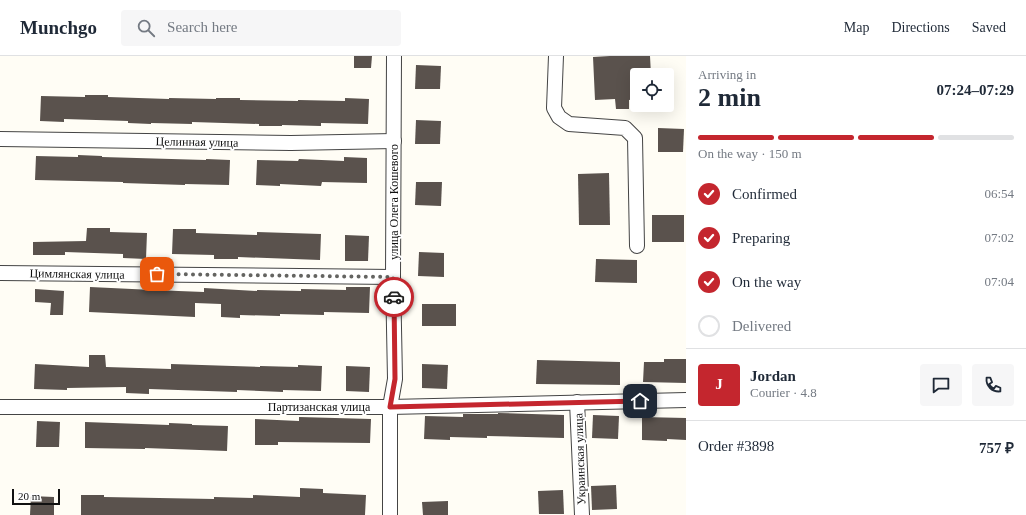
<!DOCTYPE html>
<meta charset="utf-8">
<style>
:root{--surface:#fff;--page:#f6f6f7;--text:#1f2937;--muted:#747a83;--line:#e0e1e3;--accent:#c4262e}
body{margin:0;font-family:Georgia,serif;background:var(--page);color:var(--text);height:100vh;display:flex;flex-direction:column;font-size:15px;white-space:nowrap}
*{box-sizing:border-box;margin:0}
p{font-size:13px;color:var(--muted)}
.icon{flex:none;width:22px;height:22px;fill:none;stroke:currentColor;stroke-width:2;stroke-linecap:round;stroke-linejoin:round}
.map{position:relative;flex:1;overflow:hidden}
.side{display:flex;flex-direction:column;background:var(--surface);width:340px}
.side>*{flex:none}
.controls{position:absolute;left:630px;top:12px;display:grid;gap:8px}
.controls a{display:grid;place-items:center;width:44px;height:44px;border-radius:4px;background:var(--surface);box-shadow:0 4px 16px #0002;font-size:20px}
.scale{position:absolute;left:12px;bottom:10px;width:48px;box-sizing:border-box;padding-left:4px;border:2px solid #111;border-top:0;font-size:11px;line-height:14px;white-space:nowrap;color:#111;-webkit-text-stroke:3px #fff;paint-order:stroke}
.pin{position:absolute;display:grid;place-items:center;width:34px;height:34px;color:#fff;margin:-17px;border-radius:8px;box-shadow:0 2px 6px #0006}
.courier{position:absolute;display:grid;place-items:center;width:40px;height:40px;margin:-20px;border:3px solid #c4262e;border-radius:50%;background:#fff;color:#222;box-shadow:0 1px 5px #0007}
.headline em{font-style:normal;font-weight:700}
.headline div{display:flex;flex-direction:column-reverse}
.headline{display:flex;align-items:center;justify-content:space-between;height:68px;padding:0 12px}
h1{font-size:26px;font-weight:700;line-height:30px}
.bar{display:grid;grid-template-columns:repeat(4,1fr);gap:6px 4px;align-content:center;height:48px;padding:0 12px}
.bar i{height:5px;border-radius:3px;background:var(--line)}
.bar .current{background:var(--accent)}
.bar p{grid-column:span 4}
.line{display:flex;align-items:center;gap:10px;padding:0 12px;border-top:1px solid var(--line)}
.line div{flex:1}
.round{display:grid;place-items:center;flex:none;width:42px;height:42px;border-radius:4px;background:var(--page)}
ol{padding:0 12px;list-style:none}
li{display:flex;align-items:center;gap:12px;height:44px}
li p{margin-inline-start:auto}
li .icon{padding:4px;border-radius:50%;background:var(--accent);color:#fff;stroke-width:4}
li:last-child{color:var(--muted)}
li i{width:22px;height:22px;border:2px solid var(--line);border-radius:50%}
header{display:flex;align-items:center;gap:24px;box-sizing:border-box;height:56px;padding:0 20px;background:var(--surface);border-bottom:1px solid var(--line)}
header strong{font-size:19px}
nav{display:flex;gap:22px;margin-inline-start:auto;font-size:14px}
.search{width:280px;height:36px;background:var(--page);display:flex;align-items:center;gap:10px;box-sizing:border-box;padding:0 14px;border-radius:4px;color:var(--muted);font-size:15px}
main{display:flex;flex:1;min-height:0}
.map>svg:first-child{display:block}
.building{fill:#5a524d}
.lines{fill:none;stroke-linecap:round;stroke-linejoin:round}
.minor-casing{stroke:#444;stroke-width:16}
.minor{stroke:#fff;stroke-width:14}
.done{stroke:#646461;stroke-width:4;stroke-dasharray:0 7.2}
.route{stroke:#c4262e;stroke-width:5}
.labels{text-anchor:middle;stroke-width:4;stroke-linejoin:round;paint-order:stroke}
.street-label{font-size:12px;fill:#111;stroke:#fff}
</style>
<header>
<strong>Munchgo</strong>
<div class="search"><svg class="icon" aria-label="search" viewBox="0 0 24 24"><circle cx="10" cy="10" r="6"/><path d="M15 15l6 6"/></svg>Search here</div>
<nav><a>Map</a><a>Directions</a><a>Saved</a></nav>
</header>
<main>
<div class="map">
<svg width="686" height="459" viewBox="0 0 686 459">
<rect width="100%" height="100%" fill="#fffdf5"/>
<g class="building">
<polygon points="354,0 372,0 371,12 354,12"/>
<polygon points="610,0 650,0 651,19 637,19 637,43 629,44 629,53 616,53 615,43 595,44 593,1"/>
<polygon points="416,9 441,10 440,33 415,33"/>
<polygon points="85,39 108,39 108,41 169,43 169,42 216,43 216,42 240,42 240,44 298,45 298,44 345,45 345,42 369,43 368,68 321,67 321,70 282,69 282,70 259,70 259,68 192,66 192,68 151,67 151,68 128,67 128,65 64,63 64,66 40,65 41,40 85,41"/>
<polygon points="416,64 441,65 440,88 415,88"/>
<polygon points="658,72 684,73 683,96 658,96"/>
<polygon points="78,99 102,100 102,101 206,104 206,103 230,104 229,129 185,128 185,129 123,127 123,126 35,124 36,100 78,101"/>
<polygon points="344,101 367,102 367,127 322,126 321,130 280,128 280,130 256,129 257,104 298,105 299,103 344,105"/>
<polygon points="609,117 610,169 579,169 578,118"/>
<polygon points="416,126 442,126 441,150 415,149"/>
<rect x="652" y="159" width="32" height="27"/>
<polygon points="87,172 110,172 110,176 147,177 146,203 123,202 123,198 65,196 65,199 33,199 33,186 86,185"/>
<polygon points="173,173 196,173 196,177 257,179 257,176 321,178 320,204 238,201 238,203 214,203 214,199 172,198"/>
<polygon points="345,179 369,180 368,205 345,205"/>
<polygon points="419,196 444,197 444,221 418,220"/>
<polygon points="596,203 637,204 637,227 595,226"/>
<polygon points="90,231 153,234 204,236 204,232 257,235 257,234 301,235 301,233 346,234 346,231 370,231 369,257 324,256 324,259 280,258 280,260 240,259 240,262 221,261 221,248 195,247 195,261 89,256"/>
<polygon points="35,233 64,235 63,259 50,259 51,247 35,246"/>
<rect x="422" y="248" width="34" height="22"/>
<polygon points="89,299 105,299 106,311 171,313 171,308 260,311 260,310 298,311 298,309 322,310 321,335 283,334 283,336 237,334 237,336 149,333 149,338 126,337 126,331 67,332 67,334 34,333 35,308 89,311"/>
<polygon points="664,303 686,303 686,327 643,326 644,306 664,306"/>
<polygon points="537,304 620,306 620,329 536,328"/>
<polygon points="422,308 448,309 447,333 422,332"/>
<polygon points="346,310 370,311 369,336 346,335"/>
<polygon points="498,357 564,359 564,382 487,380 487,382 450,381 450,384 424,383 425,360 463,361 463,358 498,358"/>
<polygon points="593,359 619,360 618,383 592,382"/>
<polygon points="299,361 371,363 370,387 278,386 278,389 255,389 255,363 299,365"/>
<polygon points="642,361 686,362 686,384 667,383 667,385 642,384"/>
<polygon points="37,365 60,366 59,391 36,391"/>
<polygon points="85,366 169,369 169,367 192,368 192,369 228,370 227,395 145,392 145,393 85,392"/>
<polygon points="616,429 617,453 592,454 591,430"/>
<polygon points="300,432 323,433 323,437 366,439 365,459 81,459 81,439 104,439 104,441 214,443 214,441 253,442 253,439 300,441"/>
<polygon points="563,434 564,458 539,458 538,435"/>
<polygon points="31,440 54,441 54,459 30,459"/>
<polygon points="448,445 448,459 423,459 422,446"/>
</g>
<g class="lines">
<defs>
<g id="minor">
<polyline points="556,0 554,52 559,61 569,68 625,72 635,82 637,190"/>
<polyline points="0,83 291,87 394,85"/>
<polyline points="0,217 393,221"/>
<polyline points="577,346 582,459"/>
<polyline points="0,351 390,351 686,344"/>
<polyline points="390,459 390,351 395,323 393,221 394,0"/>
</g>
</defs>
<use href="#minor" class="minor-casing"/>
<use href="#minor" class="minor"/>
</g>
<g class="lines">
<polyline class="done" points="157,218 393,221 394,241"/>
<polyline class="route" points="394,241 395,323 390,351 640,345"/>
</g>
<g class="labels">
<g class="street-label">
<text transform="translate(197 86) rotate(1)" y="4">Целинная улица</text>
<text transform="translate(394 146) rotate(-90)" y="4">улица Олега Кошевого</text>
<text transform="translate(77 218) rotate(1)" y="4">Цимлянская улица</text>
<text x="319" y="355">Партизанская улица</text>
<text transform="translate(580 403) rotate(-92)" y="4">Украинская улица</text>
</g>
</g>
</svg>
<div class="controls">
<a><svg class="icon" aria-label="locate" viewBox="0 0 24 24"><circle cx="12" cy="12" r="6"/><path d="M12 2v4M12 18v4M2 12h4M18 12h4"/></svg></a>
</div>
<div class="scale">20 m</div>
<div class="pin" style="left:157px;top:218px;background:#ea580c"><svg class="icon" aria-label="bag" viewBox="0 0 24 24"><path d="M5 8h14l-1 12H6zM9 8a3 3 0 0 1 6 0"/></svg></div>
<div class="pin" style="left:640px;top:345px;background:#1f2937"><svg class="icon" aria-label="home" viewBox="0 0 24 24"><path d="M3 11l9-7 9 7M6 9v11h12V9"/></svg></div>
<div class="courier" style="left:394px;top:241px"><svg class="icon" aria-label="car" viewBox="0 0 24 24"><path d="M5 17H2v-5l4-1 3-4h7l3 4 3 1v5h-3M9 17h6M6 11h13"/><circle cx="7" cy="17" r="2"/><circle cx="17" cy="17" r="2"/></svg></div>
</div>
<section class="side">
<div class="headline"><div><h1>2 min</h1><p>Arriving in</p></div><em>07:24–07:29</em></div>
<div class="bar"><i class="current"></i><i class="current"></i><i class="current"></i><i></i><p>On the way · 150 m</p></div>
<ol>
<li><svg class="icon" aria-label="check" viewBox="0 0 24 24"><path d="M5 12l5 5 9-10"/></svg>Confirmed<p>06:54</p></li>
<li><svg class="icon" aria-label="check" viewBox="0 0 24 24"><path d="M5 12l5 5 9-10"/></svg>Preparing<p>07:02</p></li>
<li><svg class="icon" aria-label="check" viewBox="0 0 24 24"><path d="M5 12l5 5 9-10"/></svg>On the way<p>07:04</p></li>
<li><i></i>Delivered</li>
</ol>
<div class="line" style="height:72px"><b class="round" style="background:var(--accent);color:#fff">J</b><div><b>Jordan</b><p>Courier · 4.8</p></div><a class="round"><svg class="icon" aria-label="chat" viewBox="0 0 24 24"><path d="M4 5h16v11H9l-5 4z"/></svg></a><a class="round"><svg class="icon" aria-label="phone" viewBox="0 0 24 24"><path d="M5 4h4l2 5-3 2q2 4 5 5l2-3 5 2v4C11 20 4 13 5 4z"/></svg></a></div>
<div class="line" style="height:52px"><div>Order #3898</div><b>757 ₽</b></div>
</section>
</main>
